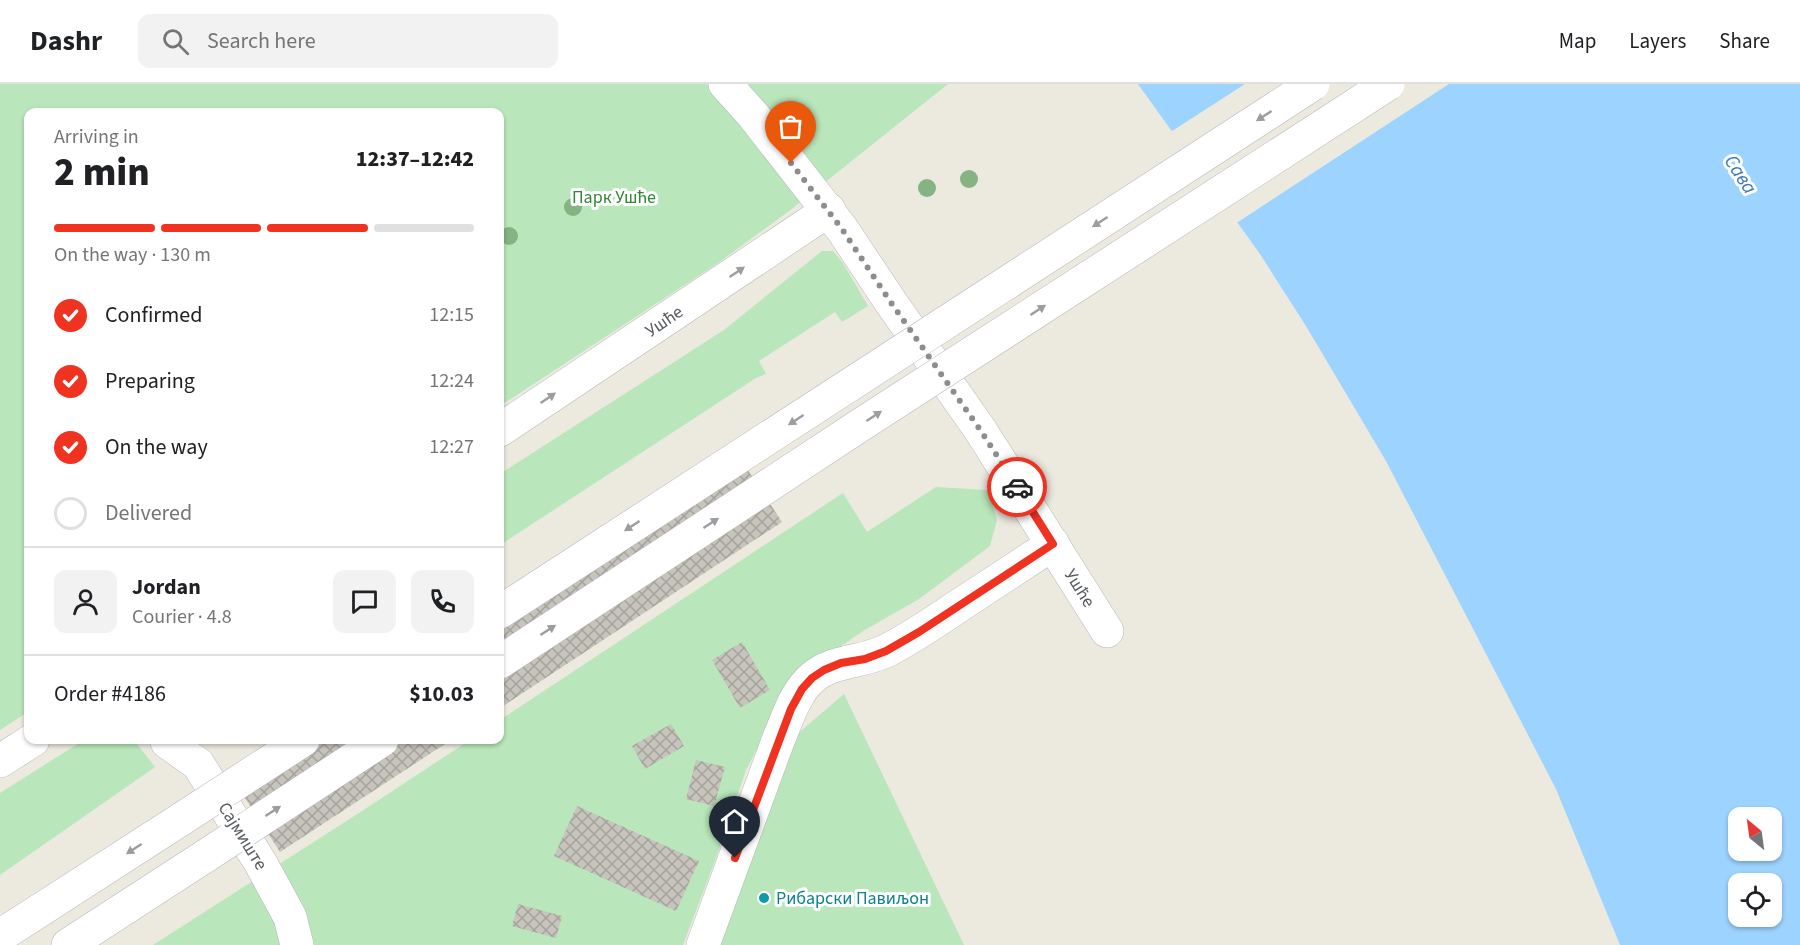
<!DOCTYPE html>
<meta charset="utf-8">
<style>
:root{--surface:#fff;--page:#f2f2f2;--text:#202124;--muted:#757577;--line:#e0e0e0;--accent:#f03221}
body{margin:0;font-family:"Source Sans 3",sans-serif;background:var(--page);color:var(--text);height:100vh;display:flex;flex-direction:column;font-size:22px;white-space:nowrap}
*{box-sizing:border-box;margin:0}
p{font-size:20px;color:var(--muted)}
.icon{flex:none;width:33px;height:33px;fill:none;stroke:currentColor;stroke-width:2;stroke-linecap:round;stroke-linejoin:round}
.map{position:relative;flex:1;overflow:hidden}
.side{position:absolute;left:24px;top:24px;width:480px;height:636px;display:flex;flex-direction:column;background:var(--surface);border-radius:12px;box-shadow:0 2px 4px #0004}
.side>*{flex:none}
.needle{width:39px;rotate:331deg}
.controls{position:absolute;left:1728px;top:723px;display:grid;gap:12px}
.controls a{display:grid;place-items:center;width:54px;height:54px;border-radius:12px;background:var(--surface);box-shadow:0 2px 4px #0004;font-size:30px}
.pin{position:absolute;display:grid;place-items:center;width:51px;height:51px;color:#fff;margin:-62px -26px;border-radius:50% 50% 50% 0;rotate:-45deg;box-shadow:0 0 6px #0007}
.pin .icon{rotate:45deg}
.courier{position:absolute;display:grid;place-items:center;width:60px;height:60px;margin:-30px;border:4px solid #f03221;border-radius:50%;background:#fff;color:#222;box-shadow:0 2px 8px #0007}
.overview em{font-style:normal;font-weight:800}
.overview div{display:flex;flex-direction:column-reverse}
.overview{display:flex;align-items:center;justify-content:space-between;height:102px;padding:0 30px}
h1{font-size:39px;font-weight:800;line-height:45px}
.bar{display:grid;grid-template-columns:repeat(4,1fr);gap:9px 6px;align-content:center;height:72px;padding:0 30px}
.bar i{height:8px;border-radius:4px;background:var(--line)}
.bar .current{background:var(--accent)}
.bar p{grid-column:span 4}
.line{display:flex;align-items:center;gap:15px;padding:0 30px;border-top:2px solid var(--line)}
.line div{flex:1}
.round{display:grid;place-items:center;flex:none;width:63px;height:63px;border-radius:12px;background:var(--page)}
ol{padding:0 30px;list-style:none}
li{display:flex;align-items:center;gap:18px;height:66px}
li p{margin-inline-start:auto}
li .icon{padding:6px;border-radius:50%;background:var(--accent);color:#fff;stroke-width:4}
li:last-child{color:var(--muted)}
li i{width:33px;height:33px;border:3px solid var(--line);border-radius:50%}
header{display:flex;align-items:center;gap:36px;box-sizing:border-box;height:84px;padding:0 30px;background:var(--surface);border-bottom:2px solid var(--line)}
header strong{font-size:28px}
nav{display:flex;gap:33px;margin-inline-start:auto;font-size:21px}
.search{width:420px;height:54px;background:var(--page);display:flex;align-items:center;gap:15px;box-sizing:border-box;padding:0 21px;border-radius:12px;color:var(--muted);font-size:22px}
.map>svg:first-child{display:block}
.green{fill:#b9e6ba}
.water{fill:#9cd3ff;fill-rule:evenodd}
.pier{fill:#ece9df}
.building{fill:url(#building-cross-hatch)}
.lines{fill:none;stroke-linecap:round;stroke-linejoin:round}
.street-casing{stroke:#b5b8bd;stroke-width:34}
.secondary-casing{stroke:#b5b9bf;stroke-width:34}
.street{stroke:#fff;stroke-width:33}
.secondary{stroke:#fff;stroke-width:33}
.secondary-bridge-casing{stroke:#b5b9bf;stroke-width:34;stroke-linecap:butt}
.secondary-bridge{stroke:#fff;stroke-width:33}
.tree{fill:#85b382}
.oneway{fill:#9b9da0}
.done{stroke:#8c8d8d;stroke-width:6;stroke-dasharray:0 10.8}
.route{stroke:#f03221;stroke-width:8}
.culture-dot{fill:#0f9aa8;stroke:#fff;stroke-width:2}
.labels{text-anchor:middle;stroke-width:6;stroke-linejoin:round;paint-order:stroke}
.park-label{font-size:18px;fill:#318736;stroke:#fff}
.street-label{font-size:18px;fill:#585c61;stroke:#fff}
.culture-label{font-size:18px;fill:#0d838f;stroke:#fff;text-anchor:start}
.water-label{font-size:20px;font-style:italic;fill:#3879be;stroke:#fff}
</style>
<header>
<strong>Dashr</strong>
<div class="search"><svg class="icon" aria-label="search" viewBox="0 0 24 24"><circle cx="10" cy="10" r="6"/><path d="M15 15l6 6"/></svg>Search here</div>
<nav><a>Map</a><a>Layers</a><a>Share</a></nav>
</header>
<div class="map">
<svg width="1800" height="861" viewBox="0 0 1800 861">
<defs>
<pattern id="building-cross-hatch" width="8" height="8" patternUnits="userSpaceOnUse" patternTransform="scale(1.5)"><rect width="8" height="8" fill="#c7c4bc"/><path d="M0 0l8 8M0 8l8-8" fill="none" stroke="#a4a29c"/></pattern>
</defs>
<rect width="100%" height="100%" fill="#ece9df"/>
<g class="green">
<polygon points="0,0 948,0 789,127 718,179 500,322 500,28 28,28 28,628 0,646"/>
<polygon points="822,167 833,167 843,179 868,222 842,238 835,228 759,277 766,290 756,294 500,461 500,390 724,246"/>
<polygon points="936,403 988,406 997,436 990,462 919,515 863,547 793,595 746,686 716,774 683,861 153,861 359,729 470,656 500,656 500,636 843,409 867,448"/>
<polygon points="844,610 964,861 713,861 788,658"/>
<polygon points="84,656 134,656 155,683 0,791 0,709"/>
</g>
<path class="water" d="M1138,0H1800V861H1620L1556,705L1386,377L1306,242L1260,170ZM1738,734H1772V766H1738ZM1738,800H1772V832H1738Z"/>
<polygon class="pier" points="1245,0 1449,0 1235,140 1169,49"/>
<g class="building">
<polygon points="732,362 782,438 500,624 500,514"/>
<polygon points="742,558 770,606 740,624 712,576"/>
<polygon points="671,640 684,662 645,685 632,662"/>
<polygon points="284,656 451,656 280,768 230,691"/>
<polygon points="696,676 725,683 714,722 686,715"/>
<polygon points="577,722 699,777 676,827 554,772"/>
<polygon points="518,820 562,832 556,854 512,842"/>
</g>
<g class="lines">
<defs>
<g id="street">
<polyline points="725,0 753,31 842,145 892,220 981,347 1107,547"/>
<polyline points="500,346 829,126"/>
<polyline points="167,658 198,680 260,778 290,833 297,861"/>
<polyline points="0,677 33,656"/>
<path d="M703,861L779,654C788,633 795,609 812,594C834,575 863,579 888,566C912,553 935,538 957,523C989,502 1021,481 1053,460"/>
</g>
<g id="secondary">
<polyline points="0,852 183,734"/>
<polyline points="68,861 207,771"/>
</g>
</defs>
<use href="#street" class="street-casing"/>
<use href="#secondary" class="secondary-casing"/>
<use href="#street" class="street"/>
<use href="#secondary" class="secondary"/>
<defs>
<g id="secondary-bridge">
<polyline points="500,528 1313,0"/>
<polyline points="500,578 862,340 1388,0"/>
<polyline points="183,734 303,656"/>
<polyline points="207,771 382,656"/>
</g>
</defs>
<use href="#secondary-bridge" class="secondary-bridge-casing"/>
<use href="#secondary-bridge" class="secondary-bridge"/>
</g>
<g class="tree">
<circle cx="969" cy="95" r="9"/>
<circle cx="927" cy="104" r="9"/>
<circle cx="573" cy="123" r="9"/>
<circle cx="509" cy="152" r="9"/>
</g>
<defs><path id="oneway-solid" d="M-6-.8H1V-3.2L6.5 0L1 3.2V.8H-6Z" transform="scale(1.5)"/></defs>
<g class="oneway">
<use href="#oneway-solid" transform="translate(1264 32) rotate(147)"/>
<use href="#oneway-solid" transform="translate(1100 138) rotate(147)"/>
<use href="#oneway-solid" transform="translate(737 188) rotate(-34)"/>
<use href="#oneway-solid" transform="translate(1038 226) rotate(-33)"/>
<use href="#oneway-solid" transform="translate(548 314) rotate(-34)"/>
<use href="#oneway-solid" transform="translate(874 332) rotate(-33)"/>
<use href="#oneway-solid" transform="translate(796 336) rotate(147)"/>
<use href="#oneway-solid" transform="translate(711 439) rotate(-33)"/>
<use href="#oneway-solid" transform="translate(632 442) rotate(147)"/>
<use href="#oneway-solid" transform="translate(548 546) rotate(-33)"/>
<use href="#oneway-solid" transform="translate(273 727) rotate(-33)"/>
<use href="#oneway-solid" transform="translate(134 765) rotate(147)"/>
</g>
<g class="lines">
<polyline class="done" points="791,79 842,145 892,220 981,347 1017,403"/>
<polyline class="route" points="735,774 791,625 802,605 812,594 824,586 841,579 865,575 886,567 919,548 1053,460 1017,403"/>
</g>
<circle class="culture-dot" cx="764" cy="814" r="6"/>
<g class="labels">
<g class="park-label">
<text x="614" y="119">Парк Ушће</text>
</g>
<g class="street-label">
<text transform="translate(664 237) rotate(-34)" y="6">Ушће</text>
<text transform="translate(1080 504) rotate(58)" y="6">Ушће</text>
<text transform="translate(243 752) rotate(58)" y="6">Сајмиште</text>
</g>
<g class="culture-label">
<text x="776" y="820">Рибарски Павиљон</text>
</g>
<g class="water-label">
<text transform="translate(1741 90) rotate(57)" y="7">Сава</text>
</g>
</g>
</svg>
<div class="controls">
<a><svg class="needle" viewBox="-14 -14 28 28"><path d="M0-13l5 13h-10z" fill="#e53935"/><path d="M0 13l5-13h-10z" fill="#757577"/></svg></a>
<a><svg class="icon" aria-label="locate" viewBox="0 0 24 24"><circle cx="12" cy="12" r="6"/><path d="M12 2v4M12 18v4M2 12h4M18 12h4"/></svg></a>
</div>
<div class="pin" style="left:791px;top:79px;background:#ea580c"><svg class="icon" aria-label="bag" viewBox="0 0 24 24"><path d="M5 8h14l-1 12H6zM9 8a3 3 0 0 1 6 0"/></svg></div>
<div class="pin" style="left:735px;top:774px;background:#1f2937"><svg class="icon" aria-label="home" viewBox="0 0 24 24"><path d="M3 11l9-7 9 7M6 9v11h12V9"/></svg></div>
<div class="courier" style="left:1017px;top:403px"><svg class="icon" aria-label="car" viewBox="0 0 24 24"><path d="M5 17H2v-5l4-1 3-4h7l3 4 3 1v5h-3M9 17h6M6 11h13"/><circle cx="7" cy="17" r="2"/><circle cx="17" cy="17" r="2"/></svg></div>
<section class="side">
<div class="overview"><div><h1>2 min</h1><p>Arriving in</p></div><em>12:37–12:42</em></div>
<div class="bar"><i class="current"></i><i class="current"></i><i class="current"></i><i></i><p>On the way · 130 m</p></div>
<ol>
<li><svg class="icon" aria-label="check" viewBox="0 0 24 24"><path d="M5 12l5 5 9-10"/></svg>Confirmed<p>12:15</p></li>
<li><svg class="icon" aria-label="check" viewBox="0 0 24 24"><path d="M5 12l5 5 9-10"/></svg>Preparing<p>12:24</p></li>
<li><svg class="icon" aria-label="check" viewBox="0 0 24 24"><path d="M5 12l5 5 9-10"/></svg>On the way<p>12:27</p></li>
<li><i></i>Delivered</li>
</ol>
<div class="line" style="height:108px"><a class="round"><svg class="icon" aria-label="person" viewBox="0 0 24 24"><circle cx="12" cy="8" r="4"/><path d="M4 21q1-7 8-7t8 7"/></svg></a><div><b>Jordan</b><p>Courier · 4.8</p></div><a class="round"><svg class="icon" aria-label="chat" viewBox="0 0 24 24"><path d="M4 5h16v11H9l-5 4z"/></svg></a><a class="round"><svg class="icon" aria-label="phone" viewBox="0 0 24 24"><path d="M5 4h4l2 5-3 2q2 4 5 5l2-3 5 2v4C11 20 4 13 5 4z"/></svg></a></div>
<div class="line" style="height:78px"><div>Order #4186</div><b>$10.03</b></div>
</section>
</div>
